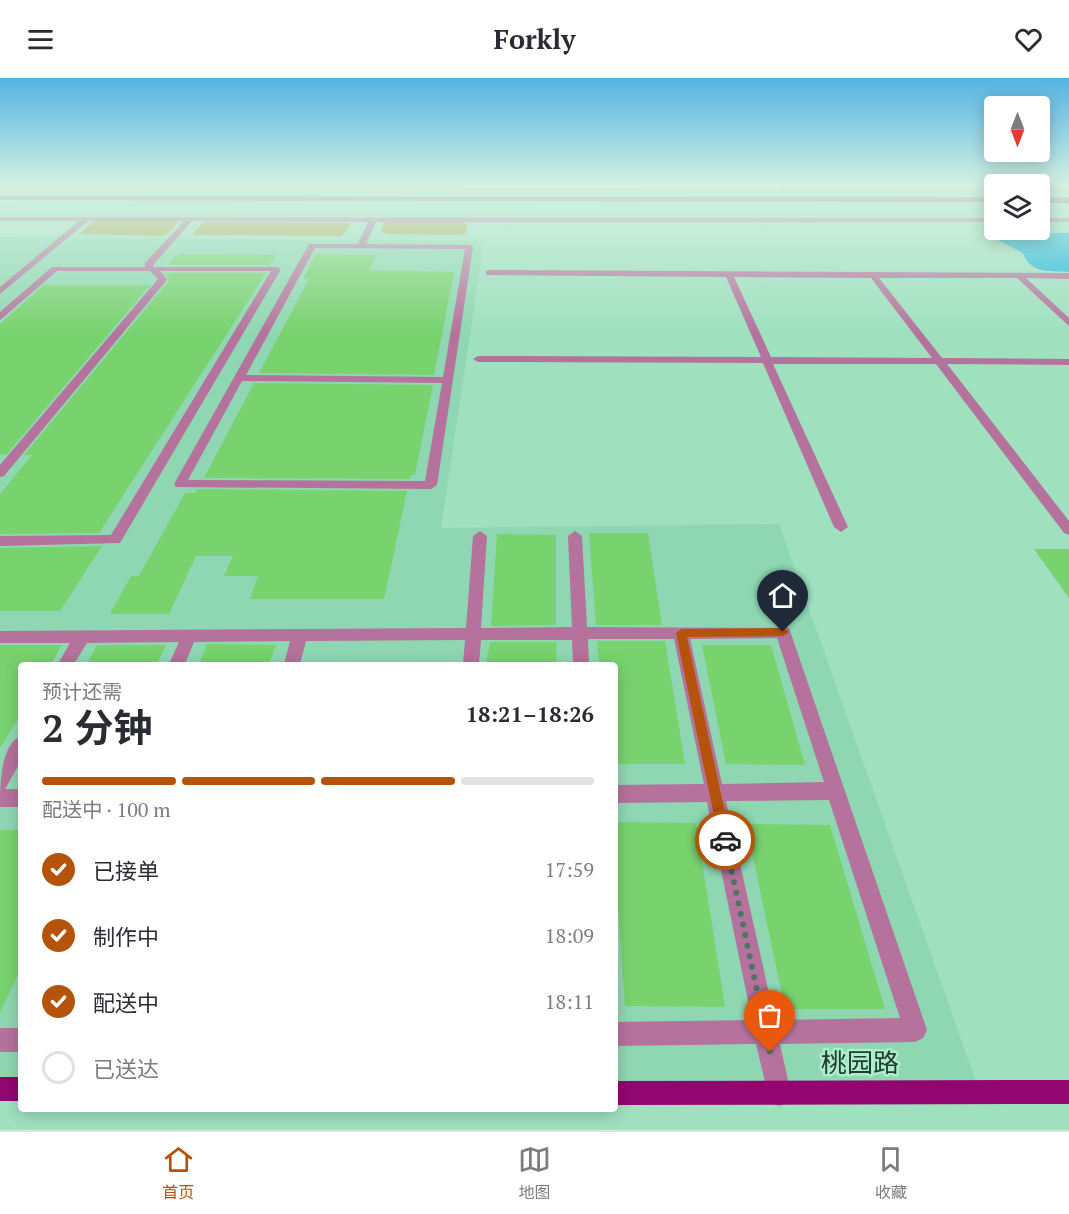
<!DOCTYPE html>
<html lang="zh">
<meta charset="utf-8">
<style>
:root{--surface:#fff;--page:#f2f2f3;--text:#2b2b33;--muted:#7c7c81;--line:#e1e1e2;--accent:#b45309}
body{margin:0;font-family:"PT Serif","Noto Sans SC",serif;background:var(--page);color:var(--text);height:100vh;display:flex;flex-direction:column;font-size:22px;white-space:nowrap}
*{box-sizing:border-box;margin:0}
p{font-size:20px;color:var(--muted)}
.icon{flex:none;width:33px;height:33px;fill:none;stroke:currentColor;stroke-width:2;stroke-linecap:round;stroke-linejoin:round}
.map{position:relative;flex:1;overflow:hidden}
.details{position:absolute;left:18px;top:584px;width:600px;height:450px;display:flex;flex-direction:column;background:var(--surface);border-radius:6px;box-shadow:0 3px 15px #0003}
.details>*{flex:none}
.needle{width:39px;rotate:180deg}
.controls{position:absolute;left:984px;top:18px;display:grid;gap:12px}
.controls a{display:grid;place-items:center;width:66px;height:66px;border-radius:6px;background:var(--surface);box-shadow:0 3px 15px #0003;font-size:30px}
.pin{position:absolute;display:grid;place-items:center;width:51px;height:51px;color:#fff;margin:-62px -26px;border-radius:50% 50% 50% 0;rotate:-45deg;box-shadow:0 0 6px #0007}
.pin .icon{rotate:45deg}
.courier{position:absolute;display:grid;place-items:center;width:60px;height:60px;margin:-30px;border:4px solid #b45309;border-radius:50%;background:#fff;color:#222;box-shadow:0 2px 8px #0007}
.summary em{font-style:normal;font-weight:700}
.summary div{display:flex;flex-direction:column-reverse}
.summary{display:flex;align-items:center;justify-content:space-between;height:102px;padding:0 24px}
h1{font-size:39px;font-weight:700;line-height:45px}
.bar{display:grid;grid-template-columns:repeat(4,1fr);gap:9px 6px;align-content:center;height:72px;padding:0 24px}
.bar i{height:8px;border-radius:4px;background:var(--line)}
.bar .selected{background:var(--accent)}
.bar p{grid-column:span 4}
ol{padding:0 24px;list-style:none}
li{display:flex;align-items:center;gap:18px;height:66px}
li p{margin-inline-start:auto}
li .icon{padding:6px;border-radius:50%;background:var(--accent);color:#fff;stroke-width:4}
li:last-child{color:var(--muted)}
li i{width:33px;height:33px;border:3px solid var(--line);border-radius:50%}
header{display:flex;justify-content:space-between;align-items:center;height:78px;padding:0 24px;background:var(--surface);font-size:27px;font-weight:700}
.dock{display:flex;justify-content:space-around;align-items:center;height:84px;border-top:2px solid var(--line);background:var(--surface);font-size:16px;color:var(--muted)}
.dock a{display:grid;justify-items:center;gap:3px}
.dock .selected{color:var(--accent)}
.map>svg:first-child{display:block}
.built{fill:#8fd7b2}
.green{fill:#b2a549}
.water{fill:#13b3db}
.building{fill:#78d26e}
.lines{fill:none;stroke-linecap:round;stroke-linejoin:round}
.minor{fill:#b5729c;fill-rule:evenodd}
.major{fill:#920670;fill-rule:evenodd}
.highway{fill:#6b1954;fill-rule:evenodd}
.route{fill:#b45309}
.done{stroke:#4d7561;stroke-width:6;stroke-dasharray:0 10.8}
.labels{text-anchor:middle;stroke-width:5;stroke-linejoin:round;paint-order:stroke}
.near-street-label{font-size:26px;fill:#213b2e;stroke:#acedcc}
</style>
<header><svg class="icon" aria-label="menu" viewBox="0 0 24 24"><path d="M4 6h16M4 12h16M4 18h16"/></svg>Forkly<svg class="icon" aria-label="heart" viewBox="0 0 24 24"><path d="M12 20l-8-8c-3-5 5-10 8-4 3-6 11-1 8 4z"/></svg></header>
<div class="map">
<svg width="1069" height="1052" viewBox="0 0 1069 1052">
<rect width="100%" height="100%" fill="#9fe0bf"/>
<polygon class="built" points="0,159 484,163 441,450 779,446 980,1015 615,1013 615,586 21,586 21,1011 0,1011"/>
<g class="green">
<polygon points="95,143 176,143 179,144 168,156 161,158 79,156"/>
<polygon points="388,143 462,144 467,145 466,155 461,157 386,156 381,153 383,145"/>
<polygon points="206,144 347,145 350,147 345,155 340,158 192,157 202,145"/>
</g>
<path class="water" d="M989,155H1069V194C1051,193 1030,196 1023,175L988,157Z"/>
<g class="building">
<polygon points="182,176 276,177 270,187 168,187 175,178"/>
<polygon points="315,177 376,177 370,192 454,194 434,297 259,295 309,201 303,201"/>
<polygon points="165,195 266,195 99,455 0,456 0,416 32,377 24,377 168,204 169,201"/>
<polygon points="44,207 150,207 6,377 0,377 0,246"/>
<polygon points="254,305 433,307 415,397 411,397 410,401 204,400"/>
<polygon points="197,411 407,413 384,521 250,521 258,498 224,498 233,478 196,478 169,536 110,536 131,498 139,498 185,415 195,415"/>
<polygon points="589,455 648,455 662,547 596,547"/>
<polygon points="497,456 556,457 556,547 491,548"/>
<polygon points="102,468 60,533 0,533 0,470"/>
<polygon points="1034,471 1069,471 1069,520"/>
<polygon points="597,563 665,563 685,686 615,686 615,586 599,586"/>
<polygon points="490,564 556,564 557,586 486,586"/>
<polygon points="207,566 276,567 269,586 199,586"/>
<polygon points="0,567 62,567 51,586 21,586 21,636 0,670"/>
<polygon points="97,567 166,567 157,586 87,586"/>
<polygon points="702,567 771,567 805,687 726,686"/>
<polygon points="615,744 696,745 725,929 625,928 615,789"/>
<polygon points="746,746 830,747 885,931 785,931"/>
<polygon points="0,752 21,752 21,890 0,935"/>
</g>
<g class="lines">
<g class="minor">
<polygon points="0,108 994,111 994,115 0,112"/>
<rect x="1040" y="111" width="29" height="4"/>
<path d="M0,139L994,140V144H376L366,166L469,167L473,169L437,407L431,411L176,409L174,406L309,166H358L368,144L192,143L153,187L154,189H277L281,191L120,465L0,468V458L111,457L271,193H160L167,201L166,203L4,398L0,399V387L158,201L150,193H57L0,242V234L52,189H145V185L184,143H88L0,216V209L79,143H0ZM315,170L465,171L443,299L246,297ZM242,303L442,305L425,403L188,402Z"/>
<rect x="1040" y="140" width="29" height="4"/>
<path d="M489,192L1069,195V201L1026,200L1069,240V248L1017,200H879L942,280L1069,281V287L947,286L1069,443V457L1064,455L936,286H773L848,449L841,454L834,449L763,285L478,284L473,281L478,278L761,279L726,199L486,197V193ZM734,199L871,200L932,280L771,279Z"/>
<path d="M480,453L487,458L481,550L572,549L568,458L575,453L582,458L587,549L789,550L927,952L923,960L915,964L780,966L791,1016L788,1025L779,1028L770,1025L756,966L615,968V944L752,942L707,724L615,725V707L704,706L674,561H588L589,586H573L572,562H481L479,586H463L465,562L306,563L300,586H284L290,563L194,564L185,586H169L179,564L87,565L74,586H58L70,565H0V553L466,550L473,458ZM777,560L824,704L722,706L690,561ZM829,722L900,940L775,942L726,723Z"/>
<path d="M21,658V683L5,711H21V729H0C0,708 0,667 21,658Z"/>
<rect x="0" y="950" width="21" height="24"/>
</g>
<g class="major">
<polygon points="778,108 785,108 787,112 782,113"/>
<polygon points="800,108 807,108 809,112 804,113"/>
<rect x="0" y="999" width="21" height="24"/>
<polygon points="1069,1002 1069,1026 615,1027 615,1003"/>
</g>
<g class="highway">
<polygon points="0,118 994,119 994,124 0,122"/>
<rect x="1040" y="119" width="29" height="6"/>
</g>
</g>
<linearGradient id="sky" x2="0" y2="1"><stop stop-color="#53b4e3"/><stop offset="0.42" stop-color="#d4f1e2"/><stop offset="1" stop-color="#d4f1e2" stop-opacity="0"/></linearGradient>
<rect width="1069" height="256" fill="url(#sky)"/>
<polygon class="route" points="783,550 789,554 783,558 687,559 731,762 725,769 719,762 676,555 681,551"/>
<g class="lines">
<polyline class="done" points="725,762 770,974"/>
</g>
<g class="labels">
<g class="near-street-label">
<text x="860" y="994">桃园路</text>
</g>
</g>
</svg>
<div class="controls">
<a><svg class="needle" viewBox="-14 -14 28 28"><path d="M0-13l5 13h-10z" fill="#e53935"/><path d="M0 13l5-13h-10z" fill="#7c7c81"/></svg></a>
<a><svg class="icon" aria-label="layers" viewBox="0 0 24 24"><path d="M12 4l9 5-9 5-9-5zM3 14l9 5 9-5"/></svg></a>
</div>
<div class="pin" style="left:770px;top:974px;background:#ea580c"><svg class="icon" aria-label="bag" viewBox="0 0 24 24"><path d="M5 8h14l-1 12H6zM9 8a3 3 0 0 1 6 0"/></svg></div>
<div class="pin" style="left:783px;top:554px;background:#1f2937"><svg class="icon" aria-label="home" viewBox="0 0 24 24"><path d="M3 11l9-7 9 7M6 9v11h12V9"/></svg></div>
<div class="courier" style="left:725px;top:762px"><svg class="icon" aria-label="car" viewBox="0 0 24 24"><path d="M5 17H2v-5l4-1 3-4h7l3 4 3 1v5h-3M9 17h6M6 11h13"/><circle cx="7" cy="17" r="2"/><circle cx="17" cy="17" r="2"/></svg></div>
<section class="details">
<div class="summary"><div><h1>2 分钟</h1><p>预计还需</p></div><em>18:21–18:26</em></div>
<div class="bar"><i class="selected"></i><i class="selected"></i><i class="selected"></i><i></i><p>配送中 · 100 m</p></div>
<ol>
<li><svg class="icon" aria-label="check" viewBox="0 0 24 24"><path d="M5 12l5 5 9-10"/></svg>已接单<p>17:59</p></li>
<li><svg class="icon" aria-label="check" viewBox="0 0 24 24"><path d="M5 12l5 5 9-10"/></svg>制作中<p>18:09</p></li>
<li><svg class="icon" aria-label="check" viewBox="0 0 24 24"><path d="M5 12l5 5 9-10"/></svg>配送中<p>18:11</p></li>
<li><i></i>已送达</li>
</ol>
</section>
</div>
<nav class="dock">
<a class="selected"><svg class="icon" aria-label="home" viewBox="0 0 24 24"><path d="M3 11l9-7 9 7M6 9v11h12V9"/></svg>首页</a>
<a><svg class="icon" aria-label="map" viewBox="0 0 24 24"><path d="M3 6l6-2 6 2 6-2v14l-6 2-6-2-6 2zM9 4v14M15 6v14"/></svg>地图</a>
<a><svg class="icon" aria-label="saved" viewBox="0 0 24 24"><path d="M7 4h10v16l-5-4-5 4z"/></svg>收藏</a>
</nav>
